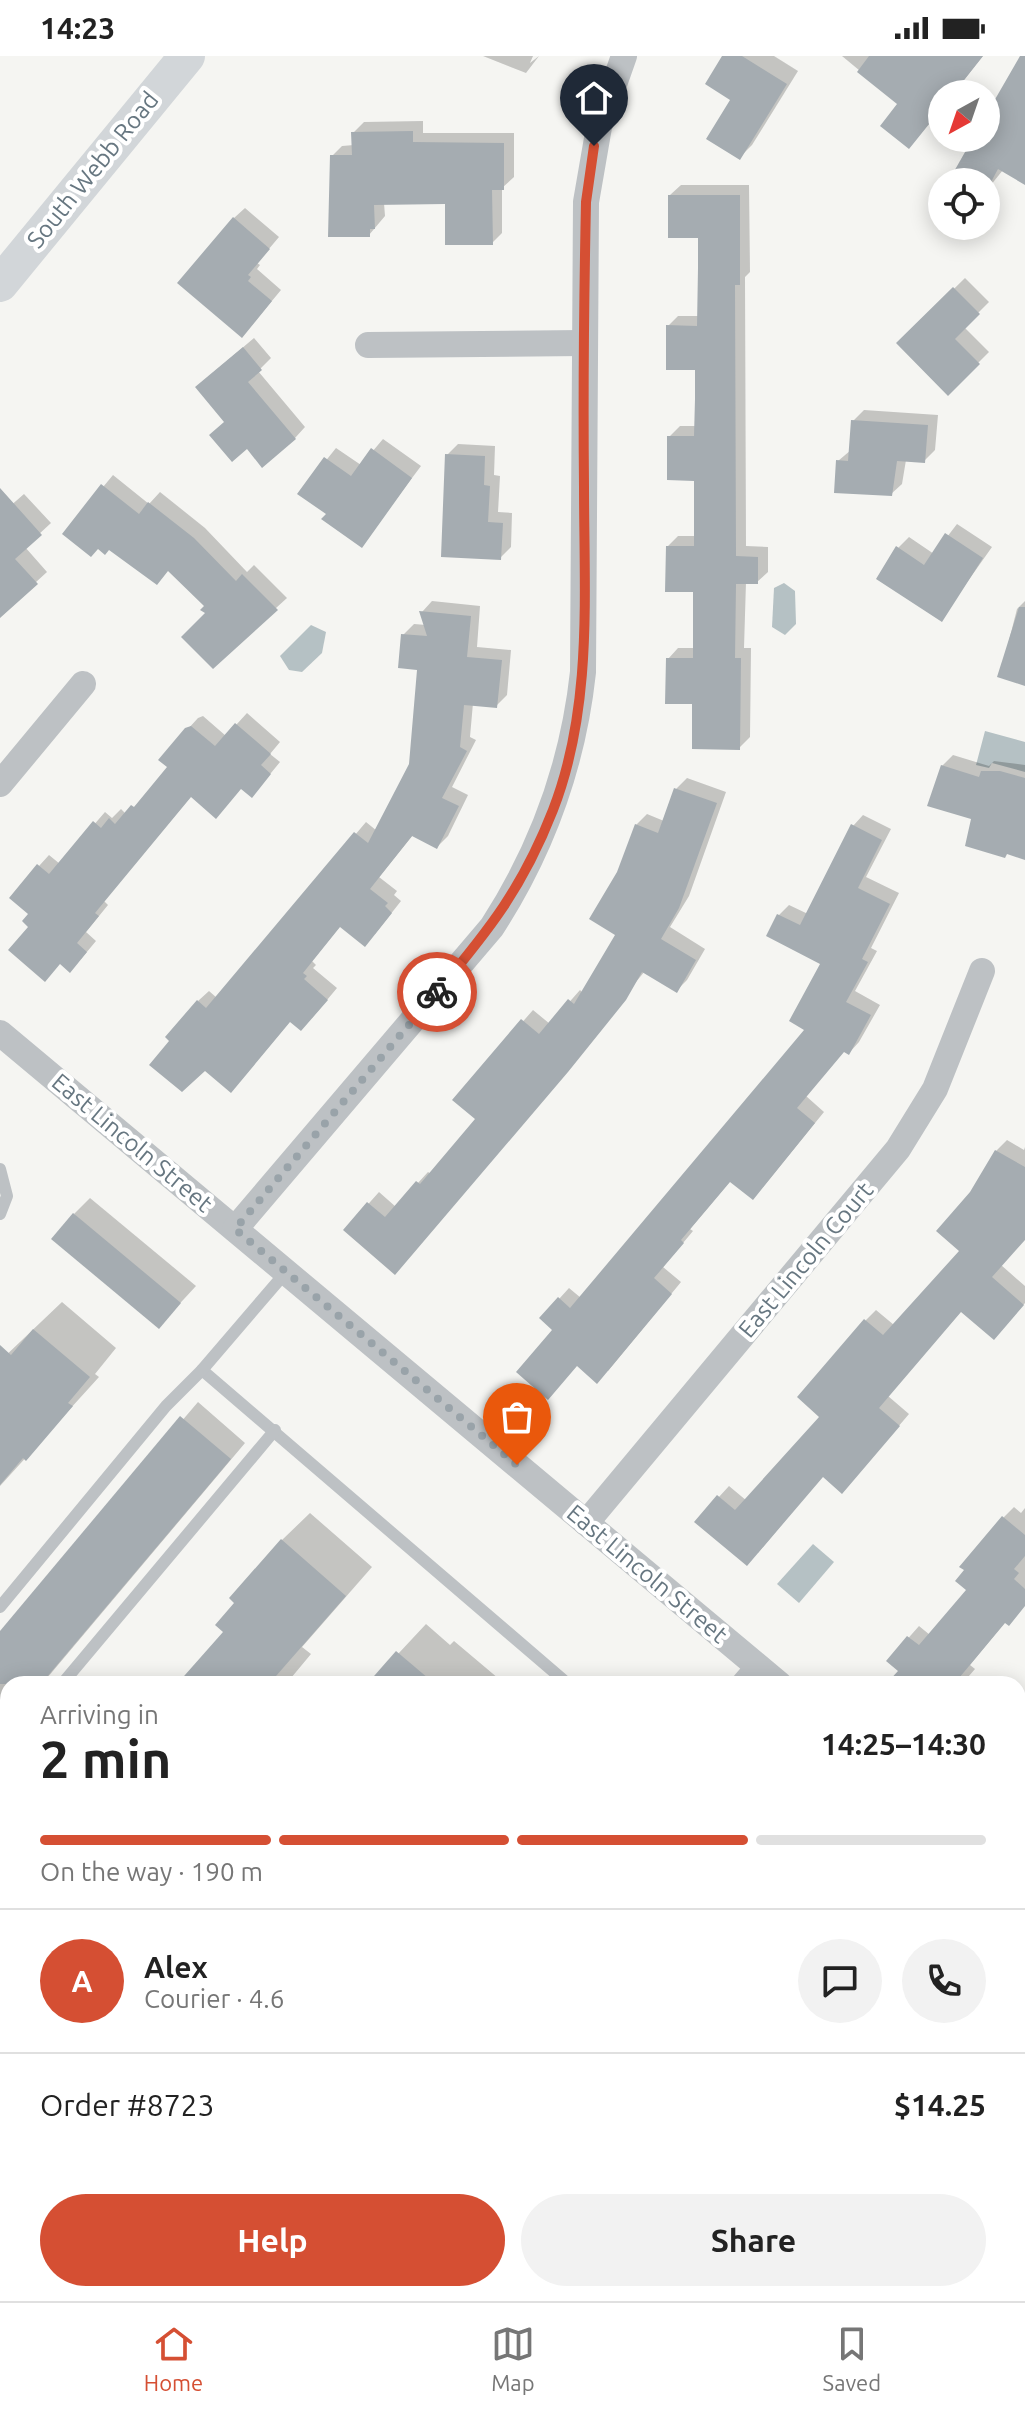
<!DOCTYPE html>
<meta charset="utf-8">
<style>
:root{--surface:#fff;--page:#f2f2f2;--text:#222;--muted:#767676;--line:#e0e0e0;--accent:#d54f33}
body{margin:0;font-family:Ubuntu,sans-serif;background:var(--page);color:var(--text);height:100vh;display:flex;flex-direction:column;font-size:30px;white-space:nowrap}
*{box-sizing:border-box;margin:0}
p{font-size:26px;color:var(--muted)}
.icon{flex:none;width:44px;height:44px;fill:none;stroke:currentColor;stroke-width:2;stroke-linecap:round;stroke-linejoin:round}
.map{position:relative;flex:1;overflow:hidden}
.panel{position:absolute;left:0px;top:1620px;width:1026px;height:626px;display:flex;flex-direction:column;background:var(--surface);border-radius:24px 24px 0 0;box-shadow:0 4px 20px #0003}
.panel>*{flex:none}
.needle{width:52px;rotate:220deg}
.buttons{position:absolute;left:928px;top:24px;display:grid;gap:16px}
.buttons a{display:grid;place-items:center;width:72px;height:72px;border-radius:50%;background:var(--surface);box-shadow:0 4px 20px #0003;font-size:40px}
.pin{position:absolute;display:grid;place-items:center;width:68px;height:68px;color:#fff;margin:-82px -34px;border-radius:50% 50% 50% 0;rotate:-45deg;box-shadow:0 0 8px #0007}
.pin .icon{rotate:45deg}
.courier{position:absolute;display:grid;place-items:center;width:80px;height:80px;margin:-40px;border:6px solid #d54f33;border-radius:50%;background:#fff;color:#222;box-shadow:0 2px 10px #0007}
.headline em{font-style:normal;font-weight:700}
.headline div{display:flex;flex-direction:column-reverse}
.headline{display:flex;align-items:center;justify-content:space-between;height:136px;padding:0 40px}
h1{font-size:52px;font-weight:700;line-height:60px}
.bar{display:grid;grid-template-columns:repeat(4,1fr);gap:12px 8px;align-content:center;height:96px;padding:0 40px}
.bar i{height:10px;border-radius:6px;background:var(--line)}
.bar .active{background:var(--accent)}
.bar p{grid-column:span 4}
.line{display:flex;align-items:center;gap:20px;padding:0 40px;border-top:2px solid var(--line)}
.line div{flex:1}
.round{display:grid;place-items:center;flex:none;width:84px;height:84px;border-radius:42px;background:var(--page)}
.button{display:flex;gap:16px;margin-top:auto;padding:16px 40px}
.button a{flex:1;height:92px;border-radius:48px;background:var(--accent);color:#fff;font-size:32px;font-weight:700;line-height:92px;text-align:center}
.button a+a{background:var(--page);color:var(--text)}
.status{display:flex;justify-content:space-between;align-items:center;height:56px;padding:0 40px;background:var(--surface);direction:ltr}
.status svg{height:22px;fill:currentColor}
.tabs{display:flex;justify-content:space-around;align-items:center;height:112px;border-top:2px solid var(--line);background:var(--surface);font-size:22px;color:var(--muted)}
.tabs a{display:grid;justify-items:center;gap:4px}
.tabs .active{color:var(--accent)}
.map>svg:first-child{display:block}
.water{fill:#b5c1c4}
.shadow{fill:#0003}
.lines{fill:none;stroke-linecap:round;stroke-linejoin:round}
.stream{stroke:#b5c1c4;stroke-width:10}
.building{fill:#a5acb1}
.lane{stroke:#bdc1c4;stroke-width:12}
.street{stroke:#bdc1c4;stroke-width:26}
.secondary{stroke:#d2d6d9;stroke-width:36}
.done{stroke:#99a3a9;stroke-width:8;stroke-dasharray:0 14.4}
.route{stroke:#d54f33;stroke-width:10}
.labels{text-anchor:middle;stroke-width:8;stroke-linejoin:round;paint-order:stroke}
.street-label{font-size:24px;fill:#677781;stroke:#fff}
</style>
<div class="status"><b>14:23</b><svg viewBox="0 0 49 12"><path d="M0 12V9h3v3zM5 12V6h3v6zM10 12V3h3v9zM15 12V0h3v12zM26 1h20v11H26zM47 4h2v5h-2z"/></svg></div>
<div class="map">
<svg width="1025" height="2245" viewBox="0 0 1025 2245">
<rect width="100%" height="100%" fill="#f5f5f2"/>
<g class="water">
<polygon points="784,527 795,535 796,568 785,579 772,571 774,532"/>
<polygon points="311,569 326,576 322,597 302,616 289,614 280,600"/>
<polygon points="985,675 1025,686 1025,716 992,707 989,712 976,709"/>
<polygon points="813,1488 834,1506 799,1547 777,1528"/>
</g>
<g class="shadow">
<polygon points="483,0 533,0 530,7 539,0 526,17"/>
<polygon points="723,0 774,0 798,15 752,89 740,101"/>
<polygon points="842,0 983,0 953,38 942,38 942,52 909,91 900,48"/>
<polygon points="1025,2 1025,127 1003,114 986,135 986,126 958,126 975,82 986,82 986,63"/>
<polygon points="423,65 423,77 514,77 514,121 502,132 502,177 492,187 447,146 384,147 385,160 369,179 332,100 342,90 354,89 353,77 364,66"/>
<polygon points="681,129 749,129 750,216 745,221 746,490 768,491 768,516 757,526 746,526 744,592 751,592 750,681 739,692 694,646 668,603 678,592 695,592 695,534 668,490 678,480 696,480 696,423 669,381 680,370 696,370 697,312 668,270 678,260 700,260 700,181 670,139"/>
<polygon points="245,152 279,181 257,207 260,209 257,213 281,234 252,269 234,162"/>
<polygon points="965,222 989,246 964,271 989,296 948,337 899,287"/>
<polygon points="254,282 271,302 258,315 305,371 295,382 247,390 226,365 208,321"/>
<polygon points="864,354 938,359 935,394 924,405 906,404 902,428 891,438 838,405 851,394 853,365"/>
<polygon points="383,383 421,410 361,490 328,457 300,437 336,392 361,409"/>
<polygon points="458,388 495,390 494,419 500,420 498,456 512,457 511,491 500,502 447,399"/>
<polygon points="113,419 149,448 160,436 205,472 247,516 254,509 287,542 276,552 208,557 207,550 169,513 64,478"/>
<polygon points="24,438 51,467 25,491 47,516 1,558 0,459"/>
<polygon points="957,468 992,491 941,563 898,492 909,481 934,498"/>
<polygon points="432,545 480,550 477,591 511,594 507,639 497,649 473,647 470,681 476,684 452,731 468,739 448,780 437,791 413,779 379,821 397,835 394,839 401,845 375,878 341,869 312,905 316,909 313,912 337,932 312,962 291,964 241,1024 198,945 209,935 217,942 366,766 377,775 411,708 419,612 403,579 414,568 426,569 422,556"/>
<polygon points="1025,545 1025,628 1000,620 1017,553"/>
<polygon points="247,657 280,686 270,698 280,706 262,728 192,739 104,845 108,849 86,876 96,885 81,903 61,906 31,871 39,810 49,799 60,808 105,756 112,762 121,753 126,758 145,742 170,711 187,674 198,662 203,660 226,680"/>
<polygon points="953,699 989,710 994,705 1025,709 1025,802 974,762 942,710"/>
<polygon points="687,722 726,736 689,840 670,871 705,893 687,924 677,934 645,915 405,1205 346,1173 379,1136 396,1151 428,1116 431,1118 478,1063 455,1043 533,954 550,968 580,934 583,937 618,878 619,816 636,769 647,758 664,765 676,733"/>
<polygon points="863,759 891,773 866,821 899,837 871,892 877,895 855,935 880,949 859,986 849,997 845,994 806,1040 824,1056 763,1131 731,1124 690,1173 693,1175 663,1211 681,1226 608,1315 555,1273 559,1243 569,1232 581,1242 807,973 823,907 778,860 789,849 808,858 853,770"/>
<polygon points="1007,1084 1024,1094 1025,1091 1025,1182 1001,1209 1025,1230 1025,1247 1004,1271 962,1254 888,1340 909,1358 852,1425 823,1419 758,1497 696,1466 729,1430 747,1445 822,1360 866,1264 876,1254 894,1269 962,1195 972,1138 996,1095"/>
<polygon points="90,1142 196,1230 159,1270 74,1158"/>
<polygon points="62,1246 116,1292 95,1318 99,1321 0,1430 0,1305"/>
<polygon points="198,1346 245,1387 42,1628 8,1628 8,1668 0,1677 0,1578"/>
<polygon points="1014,1451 1021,1457 1025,1452 1025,1549 1006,1565 970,1609 975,1613 962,1628 896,1628 901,1614 889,1604 919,1570 930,1579 968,1533 1004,1461"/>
<polygon points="310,1457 372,1511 302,1591 311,1598 291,1622 296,1626 178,1628 225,1576 237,1546 282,1484"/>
<polygon points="426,1568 450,1589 454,1585 505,1628 370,1628"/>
<polygon points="8,1856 8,2116 0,2121 0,1857"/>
<polygon points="1018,1905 1025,1911 1025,1994 1018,1988"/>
<polygon points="1018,2040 1025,2046 1025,2213 1018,2221"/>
<polygon points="668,2238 878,2238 886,2245 663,2245"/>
<polygon points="924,2238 1004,2238 998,2245 933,2245"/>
</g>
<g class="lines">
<polyline class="stream" points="255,2245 281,2240 293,2245"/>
</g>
<g class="building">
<polygon points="722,0 742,0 787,28 740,104 706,83 730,44 705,28"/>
<polygon points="869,0 983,0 953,38 942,38 942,52 909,93 880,70 897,48 857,16"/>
<polygon points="1020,0 1025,0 1025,129 998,113 991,126 948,126 973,82 986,82 986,59"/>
<polygon points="413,75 413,86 504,87 504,134 492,134 493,189 445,189 445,148 374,149 375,173 370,173 370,181 328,181 330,99 352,99 351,76"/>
<polygon points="668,139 740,139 740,229 735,229 736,500 758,501 758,528 736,528 735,602 741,602 740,694 692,693 692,648 665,648 666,602 693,602 693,536 665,536 666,490 694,490 694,425 667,424 667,380 694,380 695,343 695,314 666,314 666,269 697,270 698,212 698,182 668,182"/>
<polygon points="233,161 270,193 248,219 251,221 248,225 272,245 242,282 177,227"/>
<polygon points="953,231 980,258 955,283 980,308 948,340 896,287"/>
<polygon points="243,291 262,314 248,326 296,383 262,412 247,393 232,406 209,379 224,366 195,331"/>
<polygon points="851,364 928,369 925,407 897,405 892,440 834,437 836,404 848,405"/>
<polygon points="371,392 412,422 362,492 321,463 326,458 297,438 324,401 351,420"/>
<polygon points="445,398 485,400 484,429 490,430 488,466 503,467 501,504 441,501"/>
<polygon points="101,428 139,458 148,446 194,482 236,525 242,518 278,554 213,613 181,581 205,557 200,554 204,550 168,515 157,529 109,494 105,499 98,493 91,501 62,478"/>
<polygon points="0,432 42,479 15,503 38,528 0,562"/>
<polygon points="945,477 983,502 942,566 876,523 896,490 924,509"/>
<polygon points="1019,551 1025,551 1025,630 997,621"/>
<polygon points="419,555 471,560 467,601 502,604 497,652 464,649 460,691 467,695 442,742 459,750 437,793 412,780 370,833 388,847 385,850 392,857 365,891 340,871 303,917 307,920 304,923 328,944 301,975 290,966 231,1037 205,1015 182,1036 149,1009 169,985 165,981 197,944 206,952 354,776 368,787 409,708 417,614 398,612 401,578 427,580"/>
<polygon points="235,667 271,698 261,709 271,718 252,742 241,733 216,763 191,741 95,857 99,860 77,887 87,896 70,917 60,908 45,926 8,894 28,871 22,865 28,858 9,842 37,808 49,818 93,765 101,772 109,762 115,768 131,749 134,751 167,711 158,704 185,672 191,670 215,690"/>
<polygon points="941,709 979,721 981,715 1000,715 1025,722 1025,804 1007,798 1005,802 965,790 971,763 927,750"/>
<polygon points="674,732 717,747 679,852 661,883 696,904 677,937 642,916 626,944 568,1016 395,1219 343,1174 367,1146 385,1161 416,1125 420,1128 475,1063 452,1044 521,963 539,978 568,943 574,948 615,879 589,863 617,816 635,768 658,777"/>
<polygon points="851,768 882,784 858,832 890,848 862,903 868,906 846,946 871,959 849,999 844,996 797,1052 815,1067 753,1144 730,1126 681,1184 684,1187 654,1222 672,1238 597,1328 577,1310 548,1344 516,1316 552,1274 539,1262 558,1241 570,1252 804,974 789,965 820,908 766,880 777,858 800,869"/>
<polygon points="995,1094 1025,1111 1025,1184 992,1221 1024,1249 994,1284 961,1256 879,1352 900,1370 842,1438 823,1421 747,1510 694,1466 717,1439 735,1454 819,1361 797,1341 864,1263 883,1279 959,1195 936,1175 970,1136"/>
<polygon points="73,1157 181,1247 159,1273 51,1183"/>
<polygon points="33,1273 90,1321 68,1347 73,1350 26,1405 23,1402 0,1429 0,1289 11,1299"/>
<polygon points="180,1360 231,1403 41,1628 0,1628 0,1575"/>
<polygon points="1002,1460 1025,1479 1025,1500 1014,1513 1019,1517 1014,1523 1025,1533 1025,1550 1009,1570 1005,1567 954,1628 886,1628 898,1615 886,1605 907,1580 919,1589 966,1534 955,1525 964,1514 959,1511"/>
<polygon points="281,1483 346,1540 269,1628 177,1628 223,1576 215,1569 234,1547 229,1542"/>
<polygon points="396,1595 435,1628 367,1628"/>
</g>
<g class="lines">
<g class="lane">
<polyline points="0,1113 7,1140 0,1158"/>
<polyline points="202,1314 568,1628"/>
<polyline points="0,1551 166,1350 202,1314 286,1216"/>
<polyline points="62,1628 275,1374"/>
<polyline points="735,1628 753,1607"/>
<polyline points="0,1702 8,1692"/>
<polyline points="1018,2017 1025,2023"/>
<polyline points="0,2167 8,2166"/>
<polyline points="470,2238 482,2245"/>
</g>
<g class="street">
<polyline points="368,289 583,287"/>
<polyline points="0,728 83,628"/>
<polyline points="0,977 779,1628"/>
<path d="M235,1173L492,871C543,792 573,709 583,616L586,146L599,71L624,0"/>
<polyline points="586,1467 898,1093 935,1033 982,915"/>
<polyline points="1018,1687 1025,1679"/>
<polyline points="1018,1827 1025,1833"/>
</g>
<polyline class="secondary" points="0,228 187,0"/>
</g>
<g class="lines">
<polyline class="done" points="437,936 235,1173 517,1409"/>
<path class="route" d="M437,936C490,873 523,831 553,754C593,651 584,538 584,430C583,336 584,241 586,146L594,90"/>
</g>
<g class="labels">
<g class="street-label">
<text transform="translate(93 114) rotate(-51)" y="8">South Webb Road</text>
<text transform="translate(132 1087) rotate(40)" y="8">East Lincoln Street</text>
<text transform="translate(806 1204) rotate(-50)" y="8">East Lincoln Court</text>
<text transform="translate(647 1518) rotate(40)" y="8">East Lincoln Street</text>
</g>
</g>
</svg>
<div class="buttons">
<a><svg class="needle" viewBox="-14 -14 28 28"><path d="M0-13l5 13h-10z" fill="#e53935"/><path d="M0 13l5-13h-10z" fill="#767676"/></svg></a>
<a><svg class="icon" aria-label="locate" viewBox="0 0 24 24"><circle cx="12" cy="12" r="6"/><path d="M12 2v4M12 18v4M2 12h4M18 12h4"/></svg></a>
</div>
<div class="pin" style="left:517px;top:1409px;background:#ea580c"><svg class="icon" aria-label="bag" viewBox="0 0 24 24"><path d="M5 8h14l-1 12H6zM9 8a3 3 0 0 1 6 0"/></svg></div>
<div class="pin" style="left:594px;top:90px;background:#1f2937"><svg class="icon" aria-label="home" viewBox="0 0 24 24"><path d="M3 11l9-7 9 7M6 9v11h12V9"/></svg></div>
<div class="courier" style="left:437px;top:936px"><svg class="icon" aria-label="bike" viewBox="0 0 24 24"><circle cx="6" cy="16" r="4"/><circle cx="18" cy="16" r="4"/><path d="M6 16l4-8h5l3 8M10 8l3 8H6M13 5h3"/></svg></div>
<section class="panel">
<div class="headline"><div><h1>2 min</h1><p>Arriving in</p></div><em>14:25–14:30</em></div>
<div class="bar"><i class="active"></i><i class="active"></i><i class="active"></i><i></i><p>On the way · 190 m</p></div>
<div class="line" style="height:144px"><b class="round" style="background:var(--accent);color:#fff">A</b><div><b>Alex</b><p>Courier · 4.6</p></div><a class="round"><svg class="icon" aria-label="chat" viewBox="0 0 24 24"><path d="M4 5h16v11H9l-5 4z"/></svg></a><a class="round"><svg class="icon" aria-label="phone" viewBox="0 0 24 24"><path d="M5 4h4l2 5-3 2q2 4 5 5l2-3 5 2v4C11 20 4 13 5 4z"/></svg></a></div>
<div class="line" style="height:104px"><div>Order #8723</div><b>$14.25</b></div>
<div class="button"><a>Help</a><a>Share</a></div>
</section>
</div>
<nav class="tabs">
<a class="active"><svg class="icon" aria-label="home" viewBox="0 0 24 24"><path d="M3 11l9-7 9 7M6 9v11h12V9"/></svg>Home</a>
<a><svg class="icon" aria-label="map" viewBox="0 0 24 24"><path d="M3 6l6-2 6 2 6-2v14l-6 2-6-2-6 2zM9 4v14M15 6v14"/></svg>Map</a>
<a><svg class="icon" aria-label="saved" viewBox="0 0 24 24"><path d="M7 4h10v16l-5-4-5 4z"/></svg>Saved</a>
</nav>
